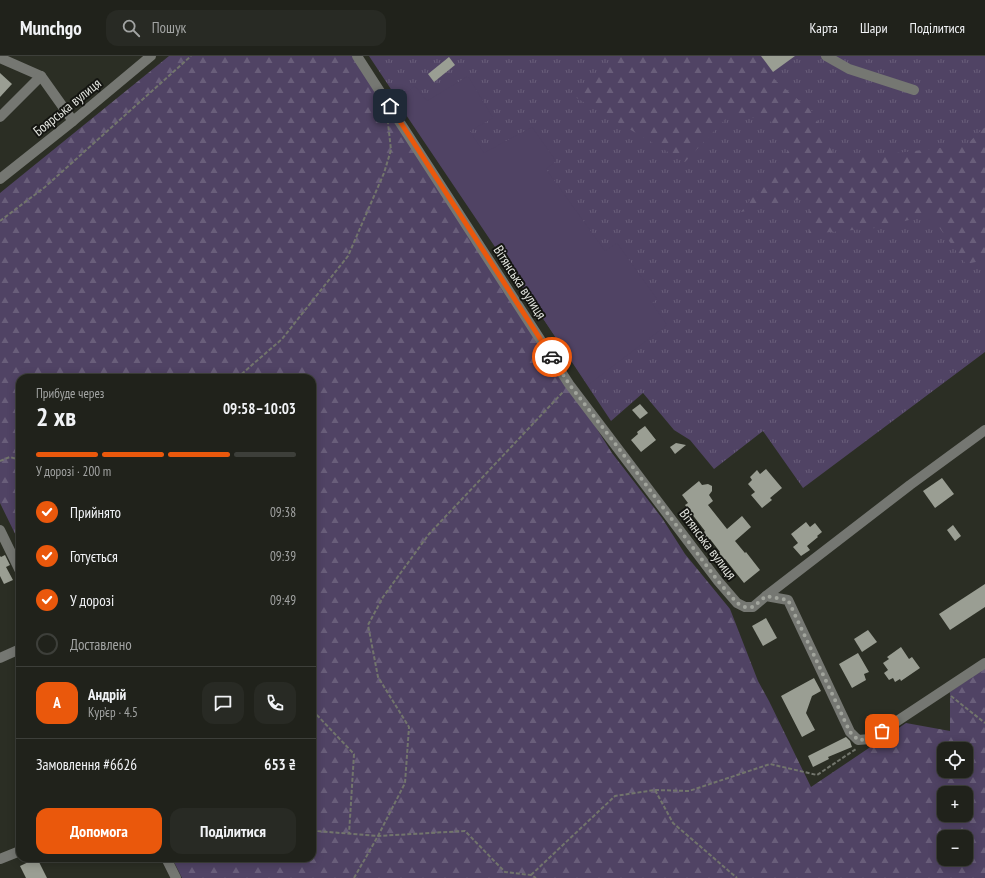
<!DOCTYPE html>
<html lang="uk">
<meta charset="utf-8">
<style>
:root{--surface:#20221b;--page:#282a24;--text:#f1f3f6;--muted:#a2a4a3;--line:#3d3f3a;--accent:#ea580c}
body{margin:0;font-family:"PT Sans Narrow",sans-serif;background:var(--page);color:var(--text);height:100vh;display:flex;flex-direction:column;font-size:15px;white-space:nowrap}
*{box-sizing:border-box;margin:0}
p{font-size:13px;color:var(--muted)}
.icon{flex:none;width:22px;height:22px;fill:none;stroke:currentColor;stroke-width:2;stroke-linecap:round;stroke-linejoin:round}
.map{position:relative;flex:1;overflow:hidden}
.side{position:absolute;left:16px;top:318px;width:300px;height:488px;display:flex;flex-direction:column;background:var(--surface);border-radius:12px;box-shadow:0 2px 10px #0003,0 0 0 1px var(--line)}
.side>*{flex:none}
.controls{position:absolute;left:937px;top:686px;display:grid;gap:8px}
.controls a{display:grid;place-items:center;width:36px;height:36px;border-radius:8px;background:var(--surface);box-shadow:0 2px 10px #0003,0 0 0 1px var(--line);font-size:20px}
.pin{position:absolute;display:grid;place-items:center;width:34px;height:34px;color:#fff;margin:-17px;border-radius:8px;box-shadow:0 2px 6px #0006}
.courier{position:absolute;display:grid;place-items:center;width:40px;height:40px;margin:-20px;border:3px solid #ea580c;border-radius:50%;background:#fff;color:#222;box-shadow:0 1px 5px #0007}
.overview em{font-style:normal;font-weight:700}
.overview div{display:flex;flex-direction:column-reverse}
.overview{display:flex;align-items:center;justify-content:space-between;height:68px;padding:0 20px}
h1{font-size:26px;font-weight:700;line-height:30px}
.bar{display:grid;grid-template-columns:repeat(4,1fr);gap:6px 4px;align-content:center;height:48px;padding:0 20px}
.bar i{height:5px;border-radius:3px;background:var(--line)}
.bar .selected{background:var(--accent)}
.bar p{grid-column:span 4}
.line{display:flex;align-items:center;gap:10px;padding:0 20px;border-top:1px solid var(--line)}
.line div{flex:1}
.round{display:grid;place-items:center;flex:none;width:42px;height:42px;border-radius:12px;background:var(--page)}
ol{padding:0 20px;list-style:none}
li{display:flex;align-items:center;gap:12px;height:44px}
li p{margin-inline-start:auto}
li .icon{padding:4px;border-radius:50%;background:var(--accent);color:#fff;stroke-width:4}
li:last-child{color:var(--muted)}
li i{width:22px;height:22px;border:2px solid var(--line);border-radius:50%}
.action{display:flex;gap:8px;margin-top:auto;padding:8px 20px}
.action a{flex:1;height:46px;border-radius:12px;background:var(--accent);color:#fff;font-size:16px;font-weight:700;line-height:46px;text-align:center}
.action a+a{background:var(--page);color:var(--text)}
header{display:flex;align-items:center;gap:24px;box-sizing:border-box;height:56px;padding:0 20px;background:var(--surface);border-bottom:1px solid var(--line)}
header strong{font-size:19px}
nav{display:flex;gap:22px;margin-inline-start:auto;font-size:14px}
.search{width:280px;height:36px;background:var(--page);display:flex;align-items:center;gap:10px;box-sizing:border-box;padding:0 14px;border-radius:12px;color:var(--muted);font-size:15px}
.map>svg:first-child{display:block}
.grass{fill:url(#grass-tufts)}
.forest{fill:url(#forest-firs);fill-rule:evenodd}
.garden{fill:#504364}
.building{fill:#9a9e93}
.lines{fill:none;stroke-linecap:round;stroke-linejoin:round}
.path{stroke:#72756c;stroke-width:2;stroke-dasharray:4 2;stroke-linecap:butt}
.minor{stroke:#757772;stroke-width:10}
.done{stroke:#a1a49c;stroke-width:4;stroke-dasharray:0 7.2}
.route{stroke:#ea580c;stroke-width:5}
.labels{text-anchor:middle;stroke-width:4;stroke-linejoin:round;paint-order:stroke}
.street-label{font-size:14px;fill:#e1e3dd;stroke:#141511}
</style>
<header>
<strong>Munchgo</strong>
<div class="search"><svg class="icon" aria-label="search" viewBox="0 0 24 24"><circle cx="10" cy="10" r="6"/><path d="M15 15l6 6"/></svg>Пошук</div>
<nav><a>Карта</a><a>Шари</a><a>Поділитися</a></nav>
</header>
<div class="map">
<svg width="985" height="822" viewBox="0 0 985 822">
<defs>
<pattern id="grass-tufts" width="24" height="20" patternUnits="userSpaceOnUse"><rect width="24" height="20" fill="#504364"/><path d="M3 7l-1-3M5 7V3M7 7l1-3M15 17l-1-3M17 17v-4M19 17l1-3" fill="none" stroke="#695e7a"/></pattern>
<pattern id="forest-firs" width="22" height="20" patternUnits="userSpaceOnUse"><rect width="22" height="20" fill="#504364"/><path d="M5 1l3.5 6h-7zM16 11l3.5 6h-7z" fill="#695e7a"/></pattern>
</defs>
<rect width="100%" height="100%" fill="#2b2e24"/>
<polygon class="grass" points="369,0 985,0 985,296 803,432 763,375 714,413 690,384 674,374 643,337 611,365"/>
<g class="forest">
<path d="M169,0H360L461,156L612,397L662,462L685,498L730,553L758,625L769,645L811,731L906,667L950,675V636L985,612V822H182L172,802H312V322H20V488L0,447V137ZM944,693H966V715H944ZM944,737H966V759H944ZM944,781H966V803H944Z"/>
<polygon points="618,0 757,0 776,25 813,56 836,104 966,89 985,71 985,204 966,208 930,159 875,172 809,178 810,141 741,156 790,92 772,66 731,57 685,106 570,38"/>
</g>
<polygon class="garden" points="468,20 493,62 470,75 484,97 532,71 556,105 546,113 605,195 617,187 657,243 652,247 667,269 588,329 396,44 415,30 427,45"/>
<g class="building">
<polygon points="761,0 795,0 773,16"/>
<polygon points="449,1 455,9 434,26 428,18"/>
<polygon points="0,17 12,28 0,41"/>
<polygon points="640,348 648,357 640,363 632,354"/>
<polygon points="645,370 656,384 641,396 631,384 638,378 637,376"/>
<polygon points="676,387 686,389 675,398 670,391"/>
<polygon points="766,413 782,432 770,442 772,444 762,452 751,439 755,436 748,428 752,424 750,421 757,414 760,418"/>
<polygon points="942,422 954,438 935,452 923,435"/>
<polygon points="699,425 702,429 708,428 712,430 712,435 709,439 713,445 708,449 727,473 742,460 751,471 735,485 745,497 746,496 760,514 744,527 725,503 722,505 717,498 720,496 710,483 707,485 702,478 705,475 685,449 688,447 682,439"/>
<polygon points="806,466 810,471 815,467 822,476 817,480 818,481 807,490 810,494 801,500 793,491 798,487 791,478"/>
<polygon points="953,469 961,480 955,485 947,474"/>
<polygon points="5,499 10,509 6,511 13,524 4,528 0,520 0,500 1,501"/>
<polygon points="985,528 985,551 950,574 939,558"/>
<polygon points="766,562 777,582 763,590 752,570"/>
<polygon points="868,574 877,586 862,596 854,583"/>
<polygon points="901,591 909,603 912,601 920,612 901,625 900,623 895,626 893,622 889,624 884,617 888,614 883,607 889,603 887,601"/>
<polygon points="858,597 869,616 864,618 866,624 852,632 839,608"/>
<polygon points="814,622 821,635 812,640 806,657 815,674 802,681 781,640"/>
<polygon points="846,681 850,685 852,691 828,701 829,703 813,711 808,700"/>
<polygon points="37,802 47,822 26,822 20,810"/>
</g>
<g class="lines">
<g class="path">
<polyline points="0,165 45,131 191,0"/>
<polyline points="237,322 282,283 348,200 384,117 391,94 388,67"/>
<polyline points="0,405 10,401 20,404"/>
<polyline points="951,640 985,667"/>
<polyline points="312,648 315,657 354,698 349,778"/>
<polyline points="655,734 689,735 770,708 817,719 856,693"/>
<polyline points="312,773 316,775 378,780 465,775 505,816 531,819 536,822"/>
<polyline points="531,819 615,740 655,734 673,767 737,822"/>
<polyline points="354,822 378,780 405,727 409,671 378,621 368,569 383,541 429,478 563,336"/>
</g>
<g class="minor">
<polyline points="357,0 569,328 718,525 737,547 745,551 753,551 766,540 788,544 850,676 858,684 870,683 985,607"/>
<polyline points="826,0 849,13 914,34"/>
<polyline points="0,2 41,20 73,65"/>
<polyline points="0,61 41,20"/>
<polyline points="0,123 73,65 151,0"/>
<polyline points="0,474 20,515"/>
<polyline points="766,540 910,429 985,374"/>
<polyline points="0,602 20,593"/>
<polyline points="166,802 176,822"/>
<polyline points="0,803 20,795"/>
</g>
</g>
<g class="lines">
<polyline class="done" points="552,301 569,328 617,390 718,525 737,547 745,551 753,551 766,540 788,544 850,676 858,684 870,683 882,675"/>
<polyline class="route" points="390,50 552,301"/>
</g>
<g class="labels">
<g class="street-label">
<text transform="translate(67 51) rotate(-39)" y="5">Боярська вулиця</text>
<text transform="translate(520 226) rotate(57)" y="5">Вітянська вулиця</text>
<text transform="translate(708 488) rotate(53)" y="5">Вітянська вулиця</text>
</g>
</g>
</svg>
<div class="controls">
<a><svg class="icon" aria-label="locate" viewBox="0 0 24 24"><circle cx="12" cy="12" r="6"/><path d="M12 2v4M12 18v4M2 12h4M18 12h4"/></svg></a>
<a>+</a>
<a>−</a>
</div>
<div class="pin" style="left:882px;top:675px;background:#ea580c"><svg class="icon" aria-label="bag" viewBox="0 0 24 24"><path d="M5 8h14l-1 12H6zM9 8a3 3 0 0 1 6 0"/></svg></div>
<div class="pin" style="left:390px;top:50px;background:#1f2937"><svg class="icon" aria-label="home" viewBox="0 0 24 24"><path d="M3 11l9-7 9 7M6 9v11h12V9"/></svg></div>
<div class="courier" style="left:552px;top:301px"><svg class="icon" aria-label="car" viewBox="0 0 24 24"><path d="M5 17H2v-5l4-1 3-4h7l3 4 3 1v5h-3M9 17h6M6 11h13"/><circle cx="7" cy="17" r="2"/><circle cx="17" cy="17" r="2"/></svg></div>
<section class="side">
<div class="overview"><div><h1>2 хв</h1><p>Прибуде через</p></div><em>09:58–10:03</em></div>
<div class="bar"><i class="selected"></i><i class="selected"></i><i class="selected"></i><i></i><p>У дорозі · 200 m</p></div>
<ol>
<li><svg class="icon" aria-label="check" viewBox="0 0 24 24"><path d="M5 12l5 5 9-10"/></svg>Прийнято<p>09:38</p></li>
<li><svg class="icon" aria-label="check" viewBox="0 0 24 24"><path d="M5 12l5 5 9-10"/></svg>Готується<p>09:39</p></li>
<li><svg class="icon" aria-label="check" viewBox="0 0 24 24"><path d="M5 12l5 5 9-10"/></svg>У дорозі<p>09:49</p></li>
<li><i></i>Доставлено</li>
</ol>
<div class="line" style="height:72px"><b class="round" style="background:var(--accent);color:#fff">А</b><div><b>Андрій</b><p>Кур’єр · 4.5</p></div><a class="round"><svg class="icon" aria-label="chat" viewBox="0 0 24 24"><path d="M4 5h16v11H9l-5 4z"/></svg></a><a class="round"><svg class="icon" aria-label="phone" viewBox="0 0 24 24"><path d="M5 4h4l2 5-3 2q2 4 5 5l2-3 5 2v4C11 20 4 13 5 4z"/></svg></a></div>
<div class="line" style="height:52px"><div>Замовлення #6626</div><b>653 ₴</b></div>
<div class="action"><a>Допомога</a><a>Поділитися</a></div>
</section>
</div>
